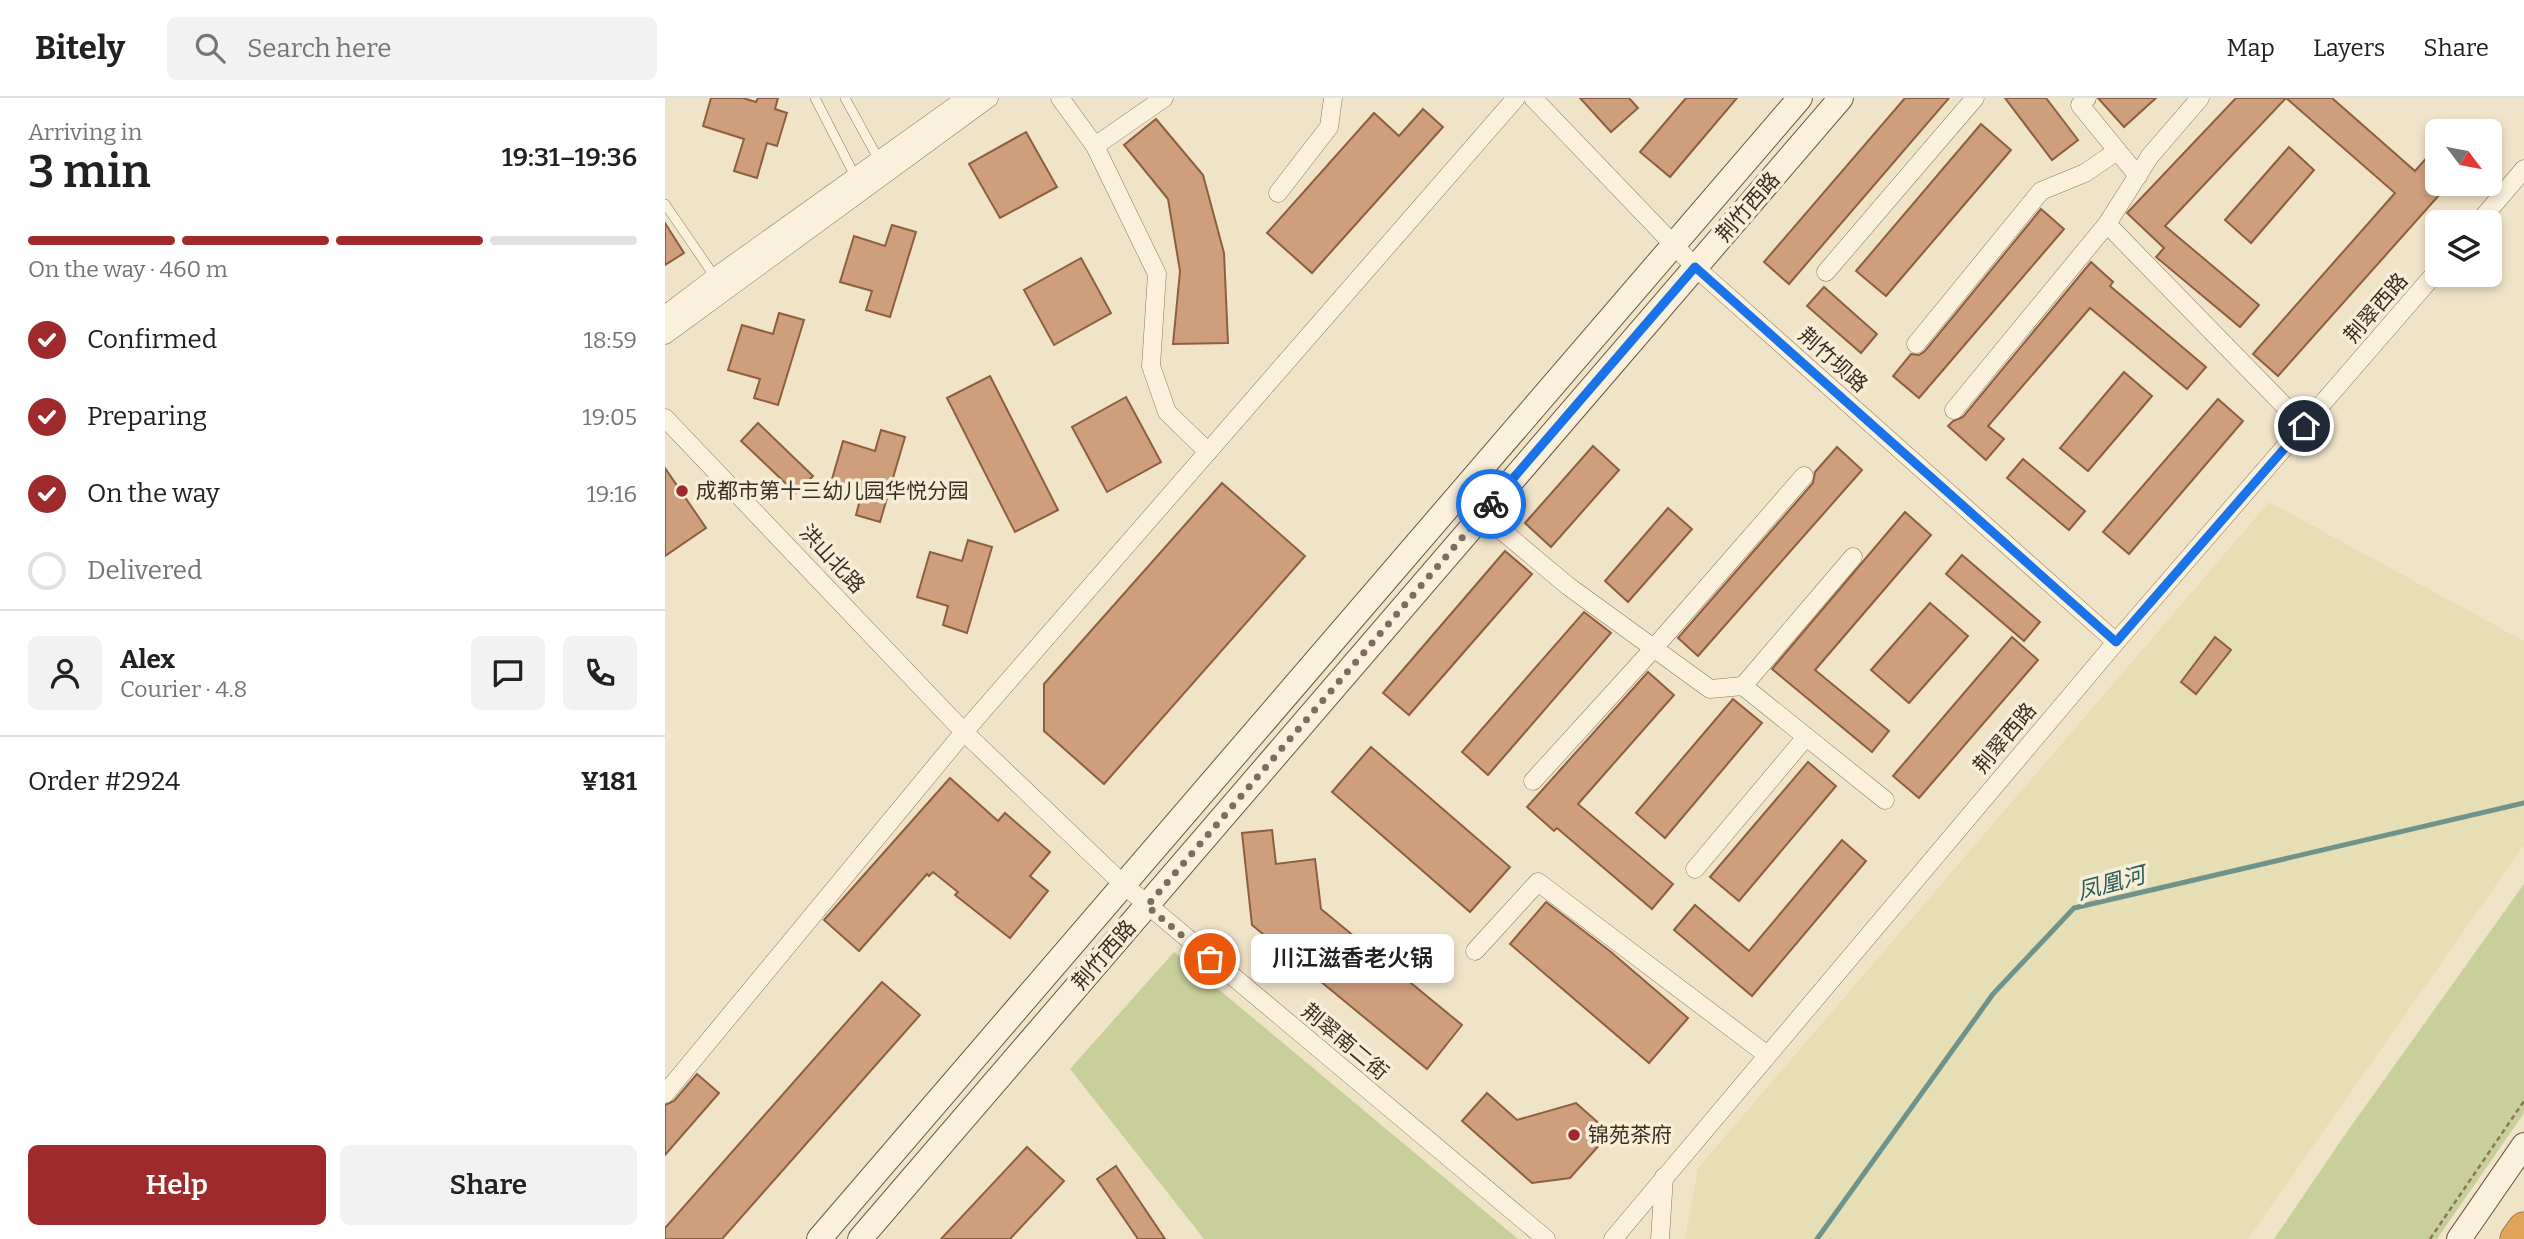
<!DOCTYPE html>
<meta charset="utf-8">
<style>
:root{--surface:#fff;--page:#f2f2f2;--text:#202124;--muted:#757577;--line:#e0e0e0;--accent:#9e2a2b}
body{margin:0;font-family:Bitter,"Noto Sans SC",serif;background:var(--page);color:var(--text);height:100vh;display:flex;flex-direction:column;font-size:26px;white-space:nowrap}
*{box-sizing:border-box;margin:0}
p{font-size:23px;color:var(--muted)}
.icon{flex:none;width:38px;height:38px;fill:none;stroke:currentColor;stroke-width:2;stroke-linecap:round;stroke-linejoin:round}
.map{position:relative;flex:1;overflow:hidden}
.details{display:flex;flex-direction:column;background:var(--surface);width:665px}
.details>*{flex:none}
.needle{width:46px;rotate:122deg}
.buttons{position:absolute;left:1760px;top:21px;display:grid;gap:14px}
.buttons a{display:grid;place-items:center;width:77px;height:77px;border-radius:10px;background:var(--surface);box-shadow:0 4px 10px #0003;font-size:35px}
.pin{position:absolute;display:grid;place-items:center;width:60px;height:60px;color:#fff;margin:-30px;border:4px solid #fff;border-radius:50%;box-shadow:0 2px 7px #0007}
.courier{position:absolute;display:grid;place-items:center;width:70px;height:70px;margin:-35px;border:5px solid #1a73e8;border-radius:50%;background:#fff;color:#222;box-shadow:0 2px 9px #0007}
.bubble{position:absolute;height:49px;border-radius:10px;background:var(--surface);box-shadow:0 4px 10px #0003;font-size:23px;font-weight:600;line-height:49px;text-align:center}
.head em{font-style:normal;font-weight:600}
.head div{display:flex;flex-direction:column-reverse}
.head{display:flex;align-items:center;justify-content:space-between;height:119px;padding:0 28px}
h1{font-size:46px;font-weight:600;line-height:52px}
.bar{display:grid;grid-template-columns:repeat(4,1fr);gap:10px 7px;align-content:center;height:84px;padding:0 28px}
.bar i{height:9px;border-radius:5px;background:var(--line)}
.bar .active{background:var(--accent)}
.bar p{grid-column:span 4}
.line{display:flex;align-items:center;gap:18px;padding:0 28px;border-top:2px solid var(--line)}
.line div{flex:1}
.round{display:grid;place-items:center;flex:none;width:74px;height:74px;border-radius:10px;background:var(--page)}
ol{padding:0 28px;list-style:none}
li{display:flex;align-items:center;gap:21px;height:77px}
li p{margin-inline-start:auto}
li .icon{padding:7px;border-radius:50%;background:var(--accent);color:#fff;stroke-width:4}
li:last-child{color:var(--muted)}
li i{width:38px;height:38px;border:4px solid var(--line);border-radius:50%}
.cta{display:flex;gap:14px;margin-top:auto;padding:14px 28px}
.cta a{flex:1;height:80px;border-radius:10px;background:var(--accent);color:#fff;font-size:28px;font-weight:600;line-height:80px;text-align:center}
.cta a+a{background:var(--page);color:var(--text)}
header{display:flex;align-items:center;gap:42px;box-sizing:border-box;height:98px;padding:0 35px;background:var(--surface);border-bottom:2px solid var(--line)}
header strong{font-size:33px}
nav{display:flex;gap:38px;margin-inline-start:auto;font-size:24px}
.search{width:490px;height:63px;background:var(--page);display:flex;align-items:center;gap:18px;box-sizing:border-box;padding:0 24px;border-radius:10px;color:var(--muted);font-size:26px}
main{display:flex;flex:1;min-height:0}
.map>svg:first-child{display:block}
.farmland{fill:#e6deb5}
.green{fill:#c9cf9b}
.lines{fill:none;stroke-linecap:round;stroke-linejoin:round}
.stream{stroke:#6f938a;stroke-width:5}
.building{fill:#cf9f7d;stroke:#8d5f41;stroke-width:2}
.lane-casing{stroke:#8d765c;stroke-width:10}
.street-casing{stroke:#8d765c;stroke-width:19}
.secondary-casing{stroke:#6f573f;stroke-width:26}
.highway-casing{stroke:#5b4430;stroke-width:33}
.path{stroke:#8d765c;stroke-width:2.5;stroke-dasharray:5 3.5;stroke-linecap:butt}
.lane{stroke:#faf1dc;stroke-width:9}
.street{stroke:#faf1dc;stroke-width:18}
.secondary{stroke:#faf1dc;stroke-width:24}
.highway{stroke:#e0a458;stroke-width:32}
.done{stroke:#7c6e5b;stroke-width:7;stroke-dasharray:0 12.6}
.route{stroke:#1a73e8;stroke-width:9}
.poi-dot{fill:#9e2a2b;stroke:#f7eed8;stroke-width:2.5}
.labels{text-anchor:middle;stroke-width:7;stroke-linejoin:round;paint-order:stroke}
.street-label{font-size:21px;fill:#3d2e20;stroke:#f7eed8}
.poi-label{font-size:21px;fill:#3d2e20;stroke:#f7eed8;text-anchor:start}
.water-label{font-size:23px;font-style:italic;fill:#2f5d5a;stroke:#f7eed8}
</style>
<header>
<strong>Bitely</strong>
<div class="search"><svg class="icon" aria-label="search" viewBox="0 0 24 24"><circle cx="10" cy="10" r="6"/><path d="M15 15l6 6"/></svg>Search here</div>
<nav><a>Map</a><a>Layers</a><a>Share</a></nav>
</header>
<main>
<section class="details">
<div class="head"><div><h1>3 min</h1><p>Arriving in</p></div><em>19:31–19:36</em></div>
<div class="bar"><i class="active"></i><i class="active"></i><i class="active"></i><i></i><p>On the way · 460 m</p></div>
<ol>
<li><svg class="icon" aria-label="check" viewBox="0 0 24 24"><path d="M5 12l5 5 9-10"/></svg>Confirmed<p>18:59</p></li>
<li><svg class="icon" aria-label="check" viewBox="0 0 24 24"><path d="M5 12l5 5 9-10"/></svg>Preparing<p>19:05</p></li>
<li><svg class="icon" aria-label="check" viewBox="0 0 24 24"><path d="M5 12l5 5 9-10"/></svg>On the way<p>19:16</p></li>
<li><i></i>Delivered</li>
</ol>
<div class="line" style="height:126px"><a class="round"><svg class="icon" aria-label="person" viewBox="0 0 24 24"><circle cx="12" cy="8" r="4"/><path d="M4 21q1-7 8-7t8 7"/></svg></a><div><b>Alex</b><p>Courier · 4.8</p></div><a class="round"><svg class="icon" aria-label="chat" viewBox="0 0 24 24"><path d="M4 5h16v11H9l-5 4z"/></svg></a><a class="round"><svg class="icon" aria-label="phone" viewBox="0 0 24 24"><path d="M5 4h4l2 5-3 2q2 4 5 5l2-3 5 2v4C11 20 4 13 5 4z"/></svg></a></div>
<div class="line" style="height:91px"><div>Order #2924</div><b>¥181</b></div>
<div class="cta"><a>Help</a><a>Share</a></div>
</section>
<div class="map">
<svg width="1859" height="1141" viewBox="0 0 1859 1141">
<rect width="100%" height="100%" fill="#f0e4c8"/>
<polygon class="farmland" points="1604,404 1859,543 1859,747 1583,1141 1020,1141 1033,1070"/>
<g class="green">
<polygon points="1859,786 1859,1015 1772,1141 1609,1141 1679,1038"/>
<polygon points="509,854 853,1141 539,1141 405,971"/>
</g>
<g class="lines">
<polyline class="stream" points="1152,1141 1328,896 1409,810 1859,705"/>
</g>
<g class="building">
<polygon points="46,0 78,0 91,4 93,0 113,0 110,11 122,15 112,48 102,45 92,80 69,73 79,41 38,28"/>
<polygon points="915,0 964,0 973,10 946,34"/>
<polygon points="1021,0 1072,0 1005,79 975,54"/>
<polygon points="1240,0 1284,0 1124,186 1099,164"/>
<polygon points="1340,0 1381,0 1413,42 1387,62"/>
<polygon points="1433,0 1491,0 1459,29"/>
<polygon points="1571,0 1621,0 1500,128 1594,207 1575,229 1491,159 1499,150 1462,115"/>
<polygon points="1621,0 1667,0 1750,73 1764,57 1773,64 1773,86 1784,86 1613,278 1588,256 1730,95"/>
<polygon points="758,11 778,29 647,175 602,135 709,15 734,38"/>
<polygon points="491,21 538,77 559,155 563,245 508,246 515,173 503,101 459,47"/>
<polygon points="1316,26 1346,52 1221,198 1191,173"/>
<polygon points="361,34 392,89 335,120 304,66"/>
<polygon points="1624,49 1649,72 1586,145 1560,122"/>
<polygon points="1376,111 1399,131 1254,300 1228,278 1246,256 1254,257 1260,253"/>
<polygon points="0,125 19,155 0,167"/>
<polygon points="227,127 251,134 225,219 201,212 207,193 175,184 189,138 220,148"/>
<polygon points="416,160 446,215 389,247 359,192"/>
<polygon points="1426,164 1448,184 1445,188 1541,269 1522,291 1425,210 1323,328 1339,341 1321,362 1283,328 1288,323 1298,319"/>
<polygon points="1159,189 1212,236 1196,255 1142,208"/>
<polygon points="114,215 139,222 113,307 89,300 95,281 63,272 77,227 108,236"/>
<polygon points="1459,274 1487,298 1423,373 1395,350"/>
<polygon points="325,278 393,412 350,434 282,300"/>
<polygon points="461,299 496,364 442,394 407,329"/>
<polygon points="1553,301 1578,323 1464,456 1438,434"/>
<polygon points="93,325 148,378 131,395 76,343"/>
<polygon points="216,332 240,339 215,424 191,417 196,398 165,388 178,343 210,353"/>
<polygon points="928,348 954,372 886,449 860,425"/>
<polygon points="1172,349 1197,372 1033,558 1013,540 1148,385 1150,374"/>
<polygon points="1358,361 1420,413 1404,432 1342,380"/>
<polygon points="0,370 41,430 0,458"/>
<polygon points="557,385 640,458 439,686 379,633 379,586"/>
<polygon points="1003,410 1027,431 963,504 940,483"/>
<polygon points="1240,414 1266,437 1150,572 1224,633 1207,654 1107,571"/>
<polygon points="303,442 327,449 302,535 278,527 283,508 252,499 265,454 297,463"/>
<polygon points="840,453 867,476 744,617 718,595"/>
<polygon points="1297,457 1375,524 1359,543 1281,476"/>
<polygon points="1265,505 1303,538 1244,605 1206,572"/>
<polygon points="919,514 946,535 823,677 797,654"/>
<polygon points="1347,539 1373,562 1254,700 1228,678"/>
<polygon points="1550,539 1566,552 1531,596 1516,584"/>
<polygon points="983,574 1009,597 913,706 1008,786 987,811 892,730 889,733 862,709"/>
<polygon points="1068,601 1097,625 1000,740 971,715"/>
<polygon points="706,649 845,769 805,814 667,694"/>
<polygon points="1143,664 1171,688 1074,803 1045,779"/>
<polygon points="285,680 333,723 340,715 385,754 365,778 383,793 345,840 290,797 293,794 268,774 264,778 262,776 194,853 159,822"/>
<polygon points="607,732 611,766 650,761 656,811 797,927 762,971 587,827 577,735"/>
<polygon points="1177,742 1201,763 1087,898 1009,832 1030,807 1084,853"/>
<polygon points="881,804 946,854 1023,920 984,965 845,846"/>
<polygon points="217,884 255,917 57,1141 0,1141 0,1130"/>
<polygon points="32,976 54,995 0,1057 0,1007 9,1003"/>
<polygon points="822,995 852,1022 911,1005 945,1035 905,1080 867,1085 797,1023"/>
<polygon points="362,1049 399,1083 345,1141 276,1141"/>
<polygon points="451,1068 500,1141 473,1141 432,1081"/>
</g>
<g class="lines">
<defs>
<g id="lane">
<polyline points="150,0 191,80"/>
<polyline points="180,0 214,62"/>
<polyline points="0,106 50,179"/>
</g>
<g id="street">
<polyline points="395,0 430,48 492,176 486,268 502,314 543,354"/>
<polyline points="868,0 1030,169 1451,544"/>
<polyline points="1422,0 1415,7 1473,78"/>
<polyline points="430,48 499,0"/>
<polyline points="613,95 664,29 668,0"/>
<polyline points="1814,124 1859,71"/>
<polyline points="1442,126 1485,58 1535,0"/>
<polyline points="1161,174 1310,0"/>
<polyline points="0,217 50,179 301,0"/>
<polyline points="0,237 324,0"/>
<polyline points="1251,246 1376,93 1420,75 1452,53"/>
<polyline points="1289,312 1442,126 1639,328"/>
<polyline points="0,320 299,634 459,787 881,1141"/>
<polyline points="817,416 903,488 1045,591 1078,588 1220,702"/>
<polyline points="1078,588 1188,459"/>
<polyline points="868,683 989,550 1139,378"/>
<polyline points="1030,771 1141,639"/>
<polyline points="810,853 873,784 1101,956"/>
<polyline points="0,996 299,634 851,0"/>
<polyline points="948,1141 1451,544 1773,172"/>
<polyline points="995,1141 999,1079"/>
</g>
<g id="secondary">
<polyline points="154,1141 1135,0"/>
<polyline points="195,1141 1176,0"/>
<polyline points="1794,1141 1859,1047"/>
</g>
<polyline id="highway" points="1851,1141 1859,1130"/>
</defs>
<use href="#lane" class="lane-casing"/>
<use href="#street" class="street-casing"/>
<use href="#secondary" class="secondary-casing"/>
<use href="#highway" class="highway-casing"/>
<polyline class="path" points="1765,1141 1859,1003"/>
<use href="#lane" class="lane"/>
<use href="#street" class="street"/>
<use href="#secondary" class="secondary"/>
<use href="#highway" class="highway"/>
</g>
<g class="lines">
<polyline class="done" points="545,861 482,808 826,406"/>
<polyline class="route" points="826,406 1030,169 1451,544 1639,328"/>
</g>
<g class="poi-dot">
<circle cx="17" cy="393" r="7"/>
<circle cx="909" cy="1037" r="7"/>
</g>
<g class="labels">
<g class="street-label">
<text transform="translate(1083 109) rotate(-49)" y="7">荆竹西路</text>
<text transform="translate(1711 210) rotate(-49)" y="7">荆翠西路</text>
<text transform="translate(1168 262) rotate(42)" y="7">荆竹坝路</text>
<text transform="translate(167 461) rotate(47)" y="7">洪山北路</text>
<text transform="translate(1340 640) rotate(-50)" y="7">荆翠西路</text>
<text transform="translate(439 857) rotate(-49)" y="7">荆竹西路</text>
<text transform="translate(680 944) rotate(40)" y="7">荆翠南二街</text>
</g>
<g class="poi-label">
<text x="31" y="400">成都市第十三幼儿园华悦分园</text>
<text x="923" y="1044">锦苑茶府</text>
</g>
<g class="water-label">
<text transform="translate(1446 785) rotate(-15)" y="8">凤凰河</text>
</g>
</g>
</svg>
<div class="buttons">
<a><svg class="needle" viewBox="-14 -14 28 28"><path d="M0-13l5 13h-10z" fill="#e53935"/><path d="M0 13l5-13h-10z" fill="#757577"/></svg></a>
<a><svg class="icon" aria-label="layers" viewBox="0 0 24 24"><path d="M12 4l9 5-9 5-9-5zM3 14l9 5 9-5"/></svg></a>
</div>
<div class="pin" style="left:545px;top:861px;background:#ea580c"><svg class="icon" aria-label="bag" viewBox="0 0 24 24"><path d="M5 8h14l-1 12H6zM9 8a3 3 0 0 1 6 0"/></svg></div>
<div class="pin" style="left:1639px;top:328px;background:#1f2937"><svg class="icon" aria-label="home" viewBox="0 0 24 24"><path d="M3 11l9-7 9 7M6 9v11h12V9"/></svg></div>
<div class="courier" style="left:826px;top:406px"><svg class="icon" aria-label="bike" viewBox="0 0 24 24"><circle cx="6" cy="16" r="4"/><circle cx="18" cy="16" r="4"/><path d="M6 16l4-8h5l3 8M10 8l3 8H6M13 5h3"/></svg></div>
<div class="bubble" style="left:586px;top:836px;width:203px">川江滋香老火锅</div>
</div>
</main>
